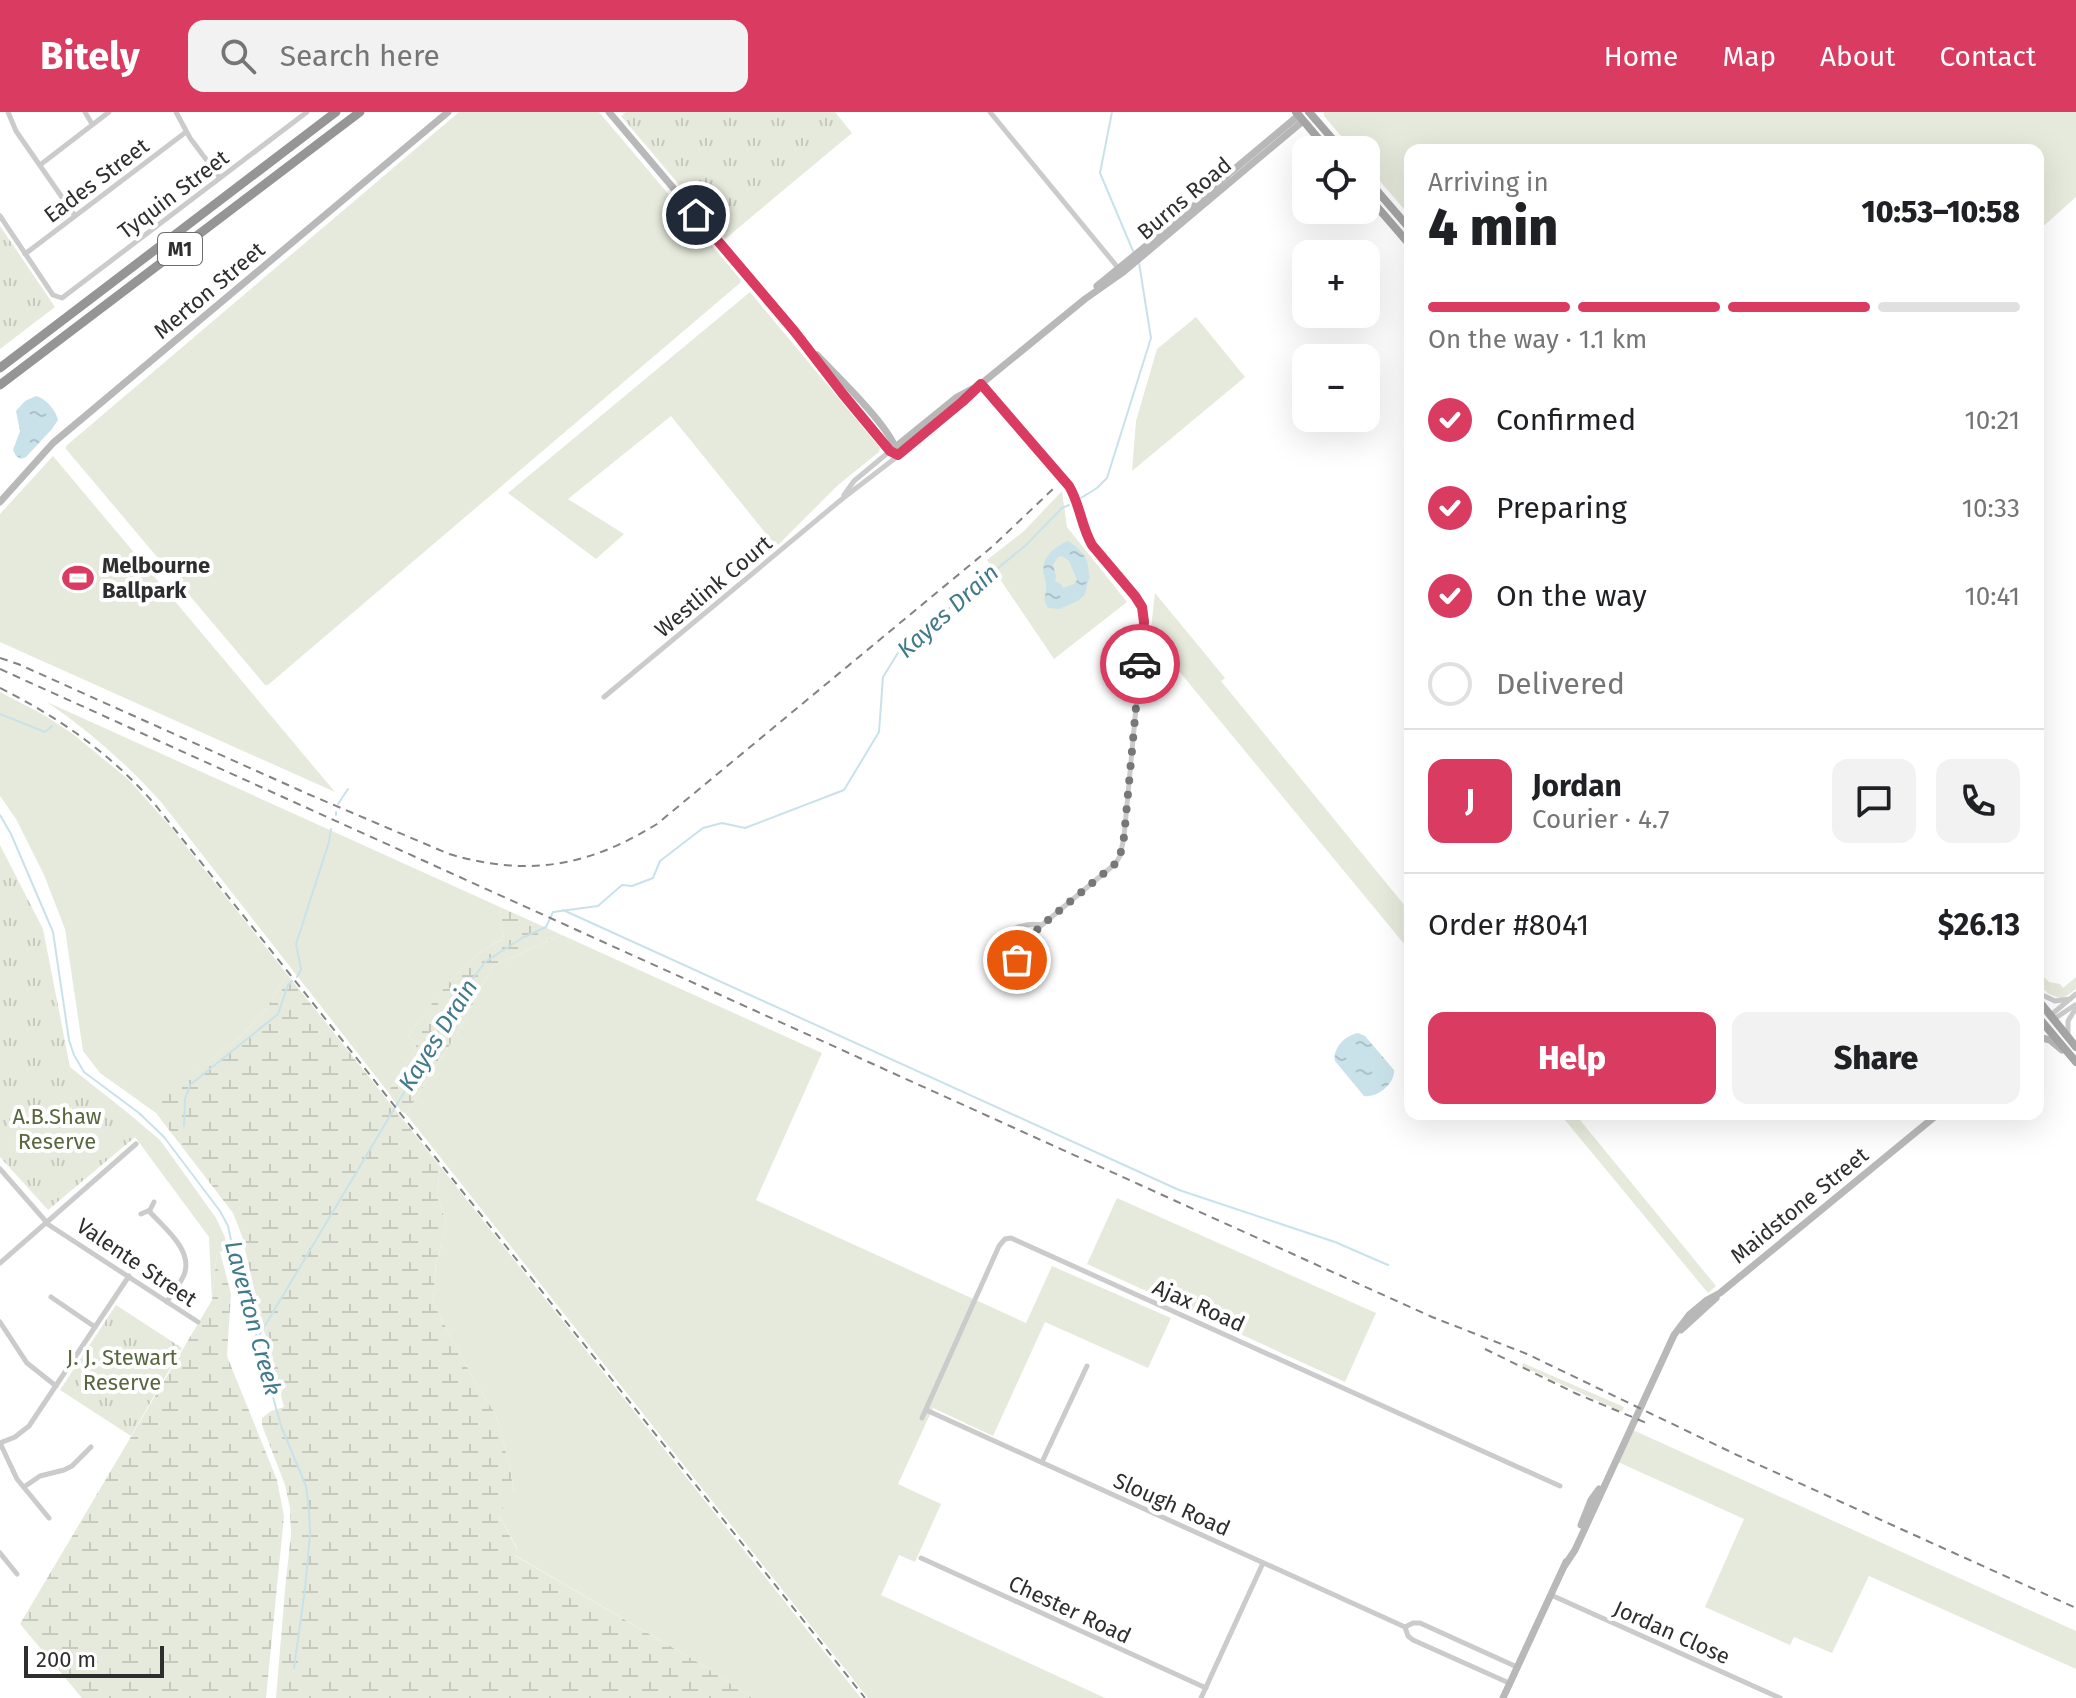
<!DOCTYPE html>
<meta charset="utf-8">
<style>
:root{--surface:#fff;--page:#f2f2f2;--text:#202124;--muted:#757577;--line:#e0e0e0;--accent:#da3b61}
body{margin:0;font-family:"Fira Sans",sans-serif;background:var(--page);color:var(--text);height:100vh;display:flex;flex-direction:column;font-size:30px;white-space:nowrap}
*{box-sizing:border-box;margin:0}
p{font-size:26px;color:var(--muted)}
.icon{flex:none;width:44px;height:44px;fill:none;stroke:currentColor;stroke-width:2;stroke-linecap:round;stroke-linejoin:round}
.map{position:relative;flex:1;overflow:hidden}
.details{position:absolute;left:1404px;top:32px;width:640px;height:976px;display:flex;flex-direction:column;background:var(--surface);border-radius:16px;box-shadow:0 8px 32px #0002}
.details>*{flex:none}
.fabs{position:absolute;left:1292px;top:24px;display:grid;gap:16px}
.fabs a{display:grid;place-items:center;width:88px;height:88px;border-radius:16px;background:var(--surface);box-shadow:0 8px 32px #0002;font-size:40px}
.scale{position:absolute;left:24px;bottom:20px;width:140px;box-sizing:border-box;padding-left:8px;border:4px solid #2e2e2e;border-top:0;font-size:22px;line-height:28px;white-space:nowrap;color:#2e2e2e;-webkit-text-stroke:6px #fff;paint-order:stroke}
.pin{position:absolute;display:grid;place-items:center;width:68px;height:68px;color:#fff;margin:-34px;border:4px solid #fff;border-radius:50%;box-shadow:0 2px 8px #0007}
.courier{position:absolute;display:grid;place-items:center;width:80px;height:80px;margin:-40px;border:6px solid #da3b61;border-radius:50%;background:#fff;color:#222;box-shadow:0 2px 10px #0007}
.overview em{font-style:normal;font-weight:800}
.overview div{display:flex;flex-direction:column-reverse}
.overview{display:flex;align-items:center;justify-content:space-between;height:136px;padding:0 24px}
h1{font-size:52px;font-weight:800;line-height:60px}
.bar{display:grid;grid-template-columns:repeat(4,1fr);gap:12px 8px;align-content:center;height:96px;padding:0 24px}
.bar i{height:10px;border-radius:6px;background:var(--line)}
.bar .selected{background:var(--accent)}
.bar p{grid-column:span 4}
.line{display:flex;align-items:center;gap:20px;padding:0 24px;border-top:2px solid var(--line)}
.line div{flex:1}
.round{display:grid;place-items:center;flex:none;width:84px;height:84px;border-radius:16px;background:var(--page)}
ol{padding:0 24px;list-style:none}
li{display:flex;align-items:center;gap:24px;height:88px}
li p{margin-inline-start:auto}
li .icon{padding:8px;border-radius:50%;background:var(--accent);color:#fff;stroke-width:4}
li:last-child{color:var(--muted)}
li i{width:44px;height:44px;border:4px solid var(--line);border-radius:50%}
.cta{display:flex;gap:16px;margin-top:auto;padding:16px 24px}
.cta a{flex:1;height:92px;border-radius:16px;background:var(--accent);color:#fff;font-size:32px;font-weight:800;line-height:92px;text-align:center}
.cta a+a{background:var(--page);color:var(--text)}
header{display:flex;align-items:center;gap:48px;box-sizing:border-box;height:112px;padding:0 40px;background:var(--accent);color:#fff}
header strong{font-size:38px}
nav{display:flex;gap:44px;margin-inline-start:auto;font-size:28px}
.search{width:560px;height:72px;background:var(--page);display:flex;align-items:center;gap:20px;box-sizing:border-box;padding:0 28px;border-radius:16px;color:var(--muted);font-size:30px}
.map>svg:first-child{display:block}
.green{fill:#e6eadc}
.wetland{fill:url(#wetland-marsh)}
.park{fill:url(#park-tufts)}
.water{fill:url(#water-ripples);fill-rule:evenodd}
.lines{fill:none;stroke-linecap:round;stroke-linejoin:round}
.stream{stroke:#c9e2e9;stroke-width:2}
.street{stroke:#cbcbcb;stroke-width:5}
.secondary{stroke:#b8b8b8;stroke-width:7}
.primary{stroke:#a6a6a6;stroke-width:8}
.highway{stroke:#959595;stroke-width:9}
.rail{stroke:#838383;stroke-width:2;stroke-dasharray:8 6;stroke-linecap:butt}
.done{stroke:#777;stroke-width:8;stroke-dasharray:0 14.4}
.route{stroke:#da3b61;stroke-width:10}
.labels{text-anchor:middle;stroke-width:8;stroke-linejoin:round;paint-order:stroke}
.shield{fill:#fff;stroke:#6d6d6d;stroke-width:2}
.shield-label{font-size:20px;font-weight:bold;fill:#2e2e2e}
.street-label{font-size:22px;fill:#2e2e2e;stroke:#fff}
.poi-label{font-size:22px;font-weight:bold;fill:#2e2e2e;stroke:#fff;text-anchor:start}
.park-label{font-size:22px;fill:#58673e;stroke:#fff}
.water-label{font-size:24px;font-style:italic;fill:#417a8b;stroke:#fff}
</style>
<header>
<strong>Bitely</strong>
<div class="search"><svg class="icon" aria-label="search" viewBox="0 0 24 24"><circle cx="10" cy="10" r="6"/><path d="M15 15l6 6"/></svg>Search here</div>
<nav><a>Home</a><a>Map</a><a>About</a><a>Contact</a></nav>
</header>
<div class="map">
<svg width="2076" height="1586" viewBox="0 0 2076 1586">
<defs>
<pattern id="wetland-marsh" width="20" height="14" patternUnits="userSpaceOnUse" patternTransform="scale(2)"><rect width="20" height="14" fill="#e6eadc"/><path d="M1 5h8M5 5V1M11 12h8M15 12V8" fill="none" stroke="#c6c9bd"/></pattern>
<pattern id="park-tufts" width="24" height="20" patternUnits="userSpaceOnUse" patternTransform="scale(2)"><rect width="24" height="20" fill="#e6eadc"/><path d="M3 7l-1-3M5 7V3M7 7l1-3M15 17l-1-3M17 17v-4M19 17l1-3" fill="none" stroke="#c6c9bd"/></pattern>
<pattern id="water-ripples" width="26" height="14" patternUnits="userSpaceOnUse" patternTransform="scale(2)"><rect width="26" height="14" fill="#c9e2e9"/><path d="M2 4q2-2 4 0t4 0M15 11q2-2 4 0t4 0" fill="none" stroke="#adc2c8"/></pattern>
</defs>
<rect width="100%" height="100%" fill="#fff"/>
<g class="green">
<polygon points="459,0 599,0 741,168 740,171 268,573 265,573 66,337 66,334"/>
<polygon points="1324,0 2076,0 2076,85 2038,119 2038,38 1410,38 1410,104 1366,53 1366,38 1353,38 1324,4"/>
<polygon points="750,180 880,336 879,340 838,373 780,431 776,434 671,304 568,387 624,422 596,447 508,381"/>
<polygon points="1196,205 1245,265 1132,359 1136,309 1157,237"/>
<polygon points="53,344 335,680 0,530 0,402"/>
<polygon points="1062,379 1067,415 1127,490 1054,547 987,448 1024,419"/>
<polygon points="1155,481 1225,566 1221,569 1410,800 1410,839 1150,524"/>
<polygon points="0,580 44,603 73,622 129,668 170,714 287,862 265,899 239,926 165,984 156,1001 100,961 83,939 65,817 44,763 16,707 0,684"/>
<path d="M47,590L500,795L504,827C467,841 435,889 411,919L409,925L417,931L414,940L388,980L161,690C127,652 89,619 47,590Z"/>
<polygon points="562,823 822,941 756,1088 1026,1211 1052,1154 1171,1206 1148,1256 1045,1210 993,1324 933,1296 898,1372 941,1392 915,1450 899,1443 881,1483 1105,1586 868,1586 406,1002 460,917 492,854"/>
<polygon points="2038,859 2049,870 2060,872 2063,876 2076,865 2076,877 2062,887 2049,882 2038,872"/>
<polygon points="128,1001 160,1028 216,1106 224,1123 229,1139 217,1140 212,1188 209,1125 135,1025 139,1021"/>
<polygon points="1560,1002 1575,1002 1716,1174 1708,1181"/>
<polygon points="440,1054 861,1586 752,1586 699,1551 513,1442 517,1436 499,1404 499,1393 514,1379 510,1356 496,1303 475,1270 433,1191 436,1151 447,1114 437,1083"/>
<polygon points="1117,1086 1376,1201 1345,1270 1087,1152"/>
<polygon points="1523,1251 1624,1295 1622,1300 1522,1254"/>
<polygon points="1633,1318 2076,1519 2076,1557 1869,1464 1832,1541 1794,1525 1790,1533 1705,1495 1744,1407 1618,1350"/>
</g>
<g class="wetland">
<path d="M500,795L562,823L492,854L460,917L406,1002L401,999L388,980L414,940L417,931L409,925L411,919C435,888 466,842 504,827Z"/>
<polygon points="287,862 440,1054 437,1083 447,1114 436,1151 433,1191 475,1270 496,1303 510,1356 514,1380 500,1393 503,1396 499,1404 517,1437 514,1443 699,1551 752,1586 276,1586 285,1478 291,1422 290,1396 285,1373 262,1313 262,1306 271,1299 284,1295 262,1211 242,1124 233,1101 156,1001 164,984 239,926 265,899"/>
<polygon points="217,1140 220,1140 231,1182 227,1244 277,1368 284,1404 266,1586 82,1586 20,1512 212,1188"/>
</g>
<g class="park">
<polygon points="626,0 835,0 852,21 725,127 621,4"/>
<polygon points="0,114 55,195 0,237"/>
<polygon points="0,733 43,817 70,955 128,1001 140,1021 48,1098 0,1045"/>
<polygon points="116,1193 182,1236 131,1324 60,1278"/>
</g>
<g class="water">
<path d="M36,284C45,286 56,298 58,308L52,317L26,345L21,347L16,344L13,338L20,319L16,299L25,289Z"/>
<path d="M1068,429C1076,434 1087,443 1088,453C1089,458 1088,462 1090,466C1087,470 1087,474 1086,479C1083,490 1068,492 1060,497L1048,496C1043,488 1045,486 1046,477C1047,470 1043,464 1043,457C1043,444 1057,433 1068,429ZM1062,444L1069,449L1077,468L1074,472L1063,476L1061,472L1055,469L1056,464L1053,453L1058,445Z"/>
<path d="M1358,921L1365,924L1394,958C1395,972 1377,986 1364,984L1335,949C1332,936 1346,923 1358,921Z"/>
</g>
<g class="lines">
<g class="stream">
<polyline points="1112,0 1100,61 1133,139"/>
<polyline points="1081,386 1097,376 1107,366 1151,226 1139,151"/>
<polyline points="0,602 45,620 52,614"/>
<polyline points="338,692 348,677"/>
<polyline points="0,703 11,722 53,820 69,928 74,943 84,960 139,1001 164,1025 220,1099 228,1114 238,1160 252,1194 257,1227 281,1314 306,1374 309,1399 310,1422 305,1477 294,1556"/>
<polyline points="336,703 336,700"/>
<polyline points="563,798 1179,1078 1335,1130 1388,1153"/>
<polyline points="297,865 301,857 296,832 329,730 331,717"/>
<polyline points="184,1014 185,987 190,973 278,902 288,873 292,869"/>
<polyline points="257,1227 409,972 452,895 485,850 522,826 546,815 553,800 598,794 622,773 632,774 653,766 660,749 703,716 722,711 745,716 844,678 879,620 883,565 901,536 1026,433 1062,396 1069,393"/>
</g>
<g class="street">
<polyline points="8,0 16,19 75,104"/>
<polyline points="85,0 92,12"/>
<polyline points="176,0 190,26 220,66"/>
<polyline points="990,0 1119,157"/>
<polyline points="40,53 109,0"/>
<polyline points="0,104 53,183 62,186 307,0"/>
<polyline points="25,142 186,20"/>
<path d="M981,272L1072,377L1086,423L1092,433L1139,489L1143,502V520L1124,725L1120,744L1115,752L1042,813C1035,812 1028,812 1022,814C1007,818 987,832 1012,841L1042,813"/>
<polyline points="844,383 854,369 890,339"/>
<polyline points="604,585 842,387 898,344"/>
<polyline points="1012,841 1017,848"/>
<polyline points="2038,881 2055,889 2070,887"/>
<polyline points="2051,903 2076,882"/>
<polyline points="2054,907 2075,893"/>
<polyline points="2068,924 2068,909 2076,896"/>
<polyline points="0,1057 49,1113 198,1210"/>
<path d="M149,1099C163,1115 194,1138 184,1163C180,1172 172,1181 167,1190"/>
<polyline points="141,1102 150,1098 154,1090"/>
<polyline points="0,1151 136,1032"/>
<polyline points="51,1185 95,1215"/>
<polyline points="0,1210 27,1251 56,1274"/>
<polyline points="926,1298 1405,1515 1408,1524 1413,1528 1509,1571"/>
<polyline points="922,1306 999,1134 1005,1127 1011,1126 1560,1374"/>
<polyline points="0,1331 15,1325 29,1314 129,1164"/>
<polyline points="0,1331 17,1367 49,1406"/>
<polyline points="1042,1350 1087,1254"/>
<polyline points="24,1375 40,1364 64,1358 72,1354 91,1335"/>
<polyline points="0,1441 17,1462"/>
<polyline points="921,1446 1206,1576"/>
<polyline points="1551,1483 1780,1586"/>
<polyline points="1405,1515 1413,1511 1420,1511 1517,1555"/>
<polyline points="1201,1586 1263,1451"/>
</g>
<g class="secondary">
<polyline points="609,0 795,220 842,281 890,339 898,343"/>
<polyline points="1097,174 1185,102 1231,60 1299,3"/>
<path d="M817,243C837,264 893,317 898,343"/>
<polyline points="893,337 957,285 972,277"/>
<polyline points="898,343 962,290 981,272 1085,187 1122,161 1303,9"/>
<polyline points="0,390 53,331 448,0"/>
<polyline points="2038,925 2050,928 2062,938"/>
<polyline points="1681,1218 1716,1186"/>
<polyline points="1581,1413 1591,1388 1599,1377"/>
<polyline points="1565,1453 1575,1438 1674,1223 1689,1203 1707,1188 1720,1181 1938,1002"/>
<polyline points="1503,1586 1566,1450"/>
</g>
<g class="primary">
<polyline points="1296,0 1328,38"/>
<polyline points="1309,0 1342,38"/>
<polyline points="1366,66 1410,117"/>
<polyline points="1366,82 1410,133"/>
<polyline points="2038,888 2076,935"/>
<polyline points="2038,905 2076,950"/>
</g>
<g class="highway">
<polyline points="0,256 336,0"/>
<polyline points="0,273 360,0"/>
</g>
<g class="rail">
<path d="M0,546L18,552L308,682L449,742C528,765 587,755 657,712L993,434L1053,377"/>
<polyline points="0,557 1432,1205 1527,1242 1737,1343 2076,1496"/>
<path d="M0,576C60,606 113,643 157,695L865,1586"/>
<polyline points="1485,1237 1577,1282 1649,1312"/>
</g>
</g>
<g class="lines">
<polyline class="done" points="1017,848 1012,841 1042,813 1115,752 1120,744 1124,725 1140,552"/>
<path class="route" d="M696,103L795,220L842,281L890,339L898,343L962,290L981,272L1069,374C1080,392 1081,414 1092,433L1135,484L1142,495L1144,510L1140,552"/>
</g>
<defs>
<symbol id="stadium-bare" viewBox="-9 -9 18 18"><path d="M0-5a6.5 5 0 1 0 0 10a6.5 5 0 1 0 0-10ZM-3.5-1.8h7v3.6h-7Z" fill="#da3b61" stroke="#fff" stroke-width="2.5" paint-order="stroke"/></symbol>
</defs>
<g fill-rule="evenodd">
<use href="#stadium-bare" x="56" y="444" width="44" height="44"/>
</g>
<g class="labels">
<rect class="shield" x="158" y="121" width="44" height="32" rx="6"/>
<g class="shield-label">
<text x="180" y="144">M1</text>
</g>
<g class="street-label">
<text transform="translate(96 68) rotate(-37)" y="8">Eades Street</text>
<text transform="translate(173 82) rotate(-37)" y="8">Tyquin Street</text>
<text transform="translate(1184 86) rotate(-40)" y="8">Burns Road</text>
<text transform="translate(209 178) rotate(-40)" y="8">Merton Street</text>
<text transform="translate(713 474) rotate(-40)" y="8">Westlink Court</text>
<text transform="translate(1799 1093) rotate(-39)" y="8">Maidstone Street</text>
<text transform="translate(137 1150) rotate(34)" y="8">Valente Street</text>
<text transform="translate(1199 1193) rotate(24)" y="8">Ajax Road</text>
<text transform="translate(1172 1392) rotate(24)" y="8">Slough Road</text>
<text transform="translate(1070 1497) rotate(25)" y="8">Chester Road</text>
<text transform="translate(1672 1520) rotate(24)" y="8">Jordan Close</text>
</g>
<g class="poi-label">
<text x="102" y="461">Melbourne<tspan x="102" dy="25">Ballpark</tspan></text>
</g>
<g class="park-label">
<text x="57" y="1012">A.B.Shaw<tspan x="57" dy="25">Reserve</tspan></text>
<text x="122" y="1253">J. J. Stewart<tspan x="122" dy="25">Reserve</tspan></text>
</g>
<g class="water-label">
<text transform="translate(948 499) rotate(-42)" y="8">Kayes Drain</text>
<text transform="translate(438 923) rotate(-58)" y="8">Kayes Drain</text>
<text transform="translate(253 1206) rotate(75)" y="8">Laverton Creek</text>
</g>
</g>
</svg>
<div class="fabs">
<a><svg class="icon" aria-label="locate" viewBox="0 0 24 24"><circle cx="12" cy="12" r="6"/><path d="M12 2v4M12 18v4M2 12h4M18 12h4"/></svg></a>
<a>+</a>
<a>−</a>
</div>
<div class="scale">200 m</div>
<div class="pin" style="left:1017px;top:848px;background:#ea580c"><svg class="icon" aria-label="bag" viewBox="0 0 24 24"><path d="M5 8h14l-1 12H6zM9 8a3 3 0 0 1 6 0"/></svg></div>
<div class="pin" style="left:696px;top:103px;background:#1f2937"><svg class="icon" aria-label="home" viewBox="0 0 24 24"><path d="M3 11l9-7 9 7M6 9v11h12V9"/></svg></div>
<div class="courier" style="left:1140px;top:552px"><svg class="icon" aria-label="car" viewBox="0 0 24 24"><path d="M5 17H2v-5l4-1 3-4h7l3 4 3 1v5h-3M9 17h6M6 11h13"/><circle cx="7" cy="17" r="2"/><circle cx="17" cy="17" r="2"/></svg></div>
<section class="details">
<div class="overview"><div><h1>4 min</h1><p>Arriving in</p></div><em>10:53–10:58</em></div>
<div class="bar"><i class="selected"></i><i class="selected"></i><i class="selected"></i><i></i><p>On the way · 1.1 km</p></div>
<ol>
<li><svg class="icon" aria-label="check" viewBox="0 0 24 24"><path d="M5 12l5 5 9-10"/></svg>Confirmed<p>10:21</p></li>
<li><svg class="icon" aria-label="check" viewBox="0 0 24 24"><path d="M5 12l5 5 9-10"/></svg>Preparing<p>10:33</p></li>
<li><svg class="icon" aria-label="check" viewBox="0 0 24 24"><path d="M5 12l5 5 9-10"/></svg>On the way<p>10:41</p></li>
<li><i></i>Delivered</li>
</ol>
<div class="line" style="height:144px"><b class="round" style="background:var(--accent);color:#fff">J</b><div><b>Jordan</b><p>Courier · 4.7</p></div><a class="round"><svg class="icon" aria-label="chat" viewBox="0 0 24 24"><path d="M4 5h16v11H9l-5 4z"/></svg></a><a class="round"><svg class="icon" aria-label="phone" viewBox="0 0 24 24"><path d="M5 4h4l2 5-3 2q2 4 5 5l2-3 5 2v4C11 20 4 13 5 4z"/></svg></a></div>
<div class="line" style="height:104px"><div>Order #8041</div><b>$26.13</b></div>
<div class="cta"><a>Help</a><a>Share</a></div>
</section>
</div>
